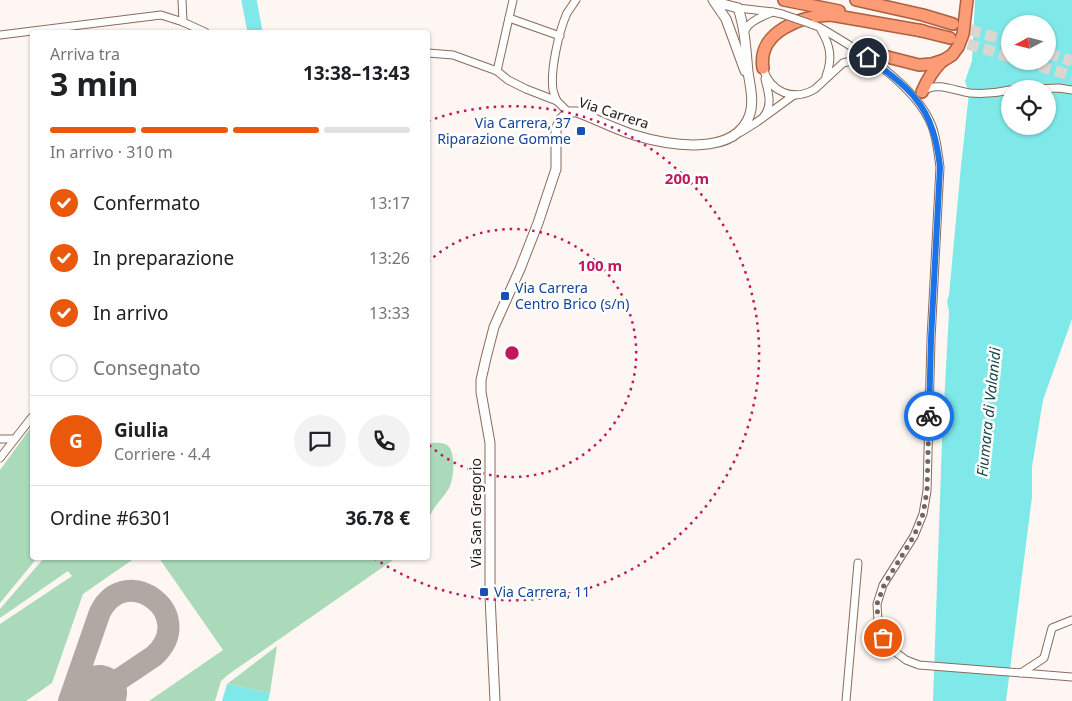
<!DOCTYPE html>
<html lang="it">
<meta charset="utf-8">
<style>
:root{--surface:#fff;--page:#f2f2f2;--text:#202124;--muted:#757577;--line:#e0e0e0;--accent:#ea580c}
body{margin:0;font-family:"Noto Sans",sans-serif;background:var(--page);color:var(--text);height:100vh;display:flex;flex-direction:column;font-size:19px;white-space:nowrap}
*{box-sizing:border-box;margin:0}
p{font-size:16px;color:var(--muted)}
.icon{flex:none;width:28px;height:28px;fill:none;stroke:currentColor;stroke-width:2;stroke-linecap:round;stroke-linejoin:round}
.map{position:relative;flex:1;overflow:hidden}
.details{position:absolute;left:30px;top:30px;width:400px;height:530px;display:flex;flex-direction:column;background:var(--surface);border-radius:5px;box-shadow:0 1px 4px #0004}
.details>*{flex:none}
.needle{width:32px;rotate:263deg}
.controls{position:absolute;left:1001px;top:15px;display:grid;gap:10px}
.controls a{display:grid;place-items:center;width:55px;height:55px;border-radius:50%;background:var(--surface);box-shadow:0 1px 4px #0004;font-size:25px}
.pin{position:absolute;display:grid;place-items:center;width:42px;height:42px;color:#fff;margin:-21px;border:2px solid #fff;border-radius:50%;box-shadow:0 1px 5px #0007}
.courier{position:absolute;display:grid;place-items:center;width:50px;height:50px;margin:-25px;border:4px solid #1a73e8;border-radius:50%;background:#fff;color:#222;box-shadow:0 1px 6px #0007}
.overview em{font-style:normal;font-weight:700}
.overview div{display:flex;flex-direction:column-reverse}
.overview{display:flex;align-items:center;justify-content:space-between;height:85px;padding:0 20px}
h1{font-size:32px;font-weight:700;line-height:38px}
.bar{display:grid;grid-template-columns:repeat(4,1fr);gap:8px 5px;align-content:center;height:60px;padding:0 20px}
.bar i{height:6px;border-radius:4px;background:var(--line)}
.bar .on{background:var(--accent)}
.bar p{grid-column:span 4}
.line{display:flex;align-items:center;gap:12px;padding:0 20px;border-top:1px solid var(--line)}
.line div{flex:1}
.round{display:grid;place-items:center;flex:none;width:52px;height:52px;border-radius:26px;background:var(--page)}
ol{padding:0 20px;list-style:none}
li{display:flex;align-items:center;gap:15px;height:55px}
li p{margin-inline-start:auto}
li .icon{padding:5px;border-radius:50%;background:var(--accent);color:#fff;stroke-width:4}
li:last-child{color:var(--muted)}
li i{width:28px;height:28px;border:2px solid var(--line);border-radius:50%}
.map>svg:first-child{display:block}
.green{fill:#abdabb}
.water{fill:#7fe8e9;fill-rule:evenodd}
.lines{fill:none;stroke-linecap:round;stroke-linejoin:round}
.river{stroke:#7fe8e9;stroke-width:15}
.taxiway{stroke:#b1a8a3;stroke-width:22}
.runway{stroke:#b1a8a3;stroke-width:56}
.trunk-tunnel{stroke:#ddd5d0;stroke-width:11;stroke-dasharray:11 5.5;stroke-linecap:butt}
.minor-casing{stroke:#8a6d5b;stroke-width:9}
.tertiary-casing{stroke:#8a6d5b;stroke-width:11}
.trunk-casing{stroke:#af5f3c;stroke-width:14}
.minor{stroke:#fff;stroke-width:7}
.tertiary{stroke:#fff;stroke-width:9}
.trunk{stroke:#fb9c76;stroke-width:11}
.minor-bridge-casing{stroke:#8a6d5b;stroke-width:9;stroke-linecap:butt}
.minor-bridge{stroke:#fff;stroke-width:7}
.done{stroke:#716660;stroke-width:5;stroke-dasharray:0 9}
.route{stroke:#1a73e8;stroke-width:6}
.ring{fill:none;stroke:#c2185b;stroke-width:2.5;stroke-dasharray:2.5 5}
.transit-dot{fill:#1a4fb4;stroke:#fff;stroke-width:2}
.labels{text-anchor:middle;stroke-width:5;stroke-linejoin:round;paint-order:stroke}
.street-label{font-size:14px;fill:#251912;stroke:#fff}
.transit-label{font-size:14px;fill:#164399;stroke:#fff;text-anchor:start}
.water-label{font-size:15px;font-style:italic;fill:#164747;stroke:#fff}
.centre{fill:#c2185b;stroke:#fff;stroke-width:2.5}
.ring-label{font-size:15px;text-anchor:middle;font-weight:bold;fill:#c2185b;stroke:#fff;stroke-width:5;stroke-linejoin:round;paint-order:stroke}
</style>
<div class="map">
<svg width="1072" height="701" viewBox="0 0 1072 701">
<rect width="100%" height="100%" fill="#fdf6f2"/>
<g class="green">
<polygon points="32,426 32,558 37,558 0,603 0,470"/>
<path d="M428,443C434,443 442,442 447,445C456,451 454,477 450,486C444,499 430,508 428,523Z"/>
<polygon points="44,558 135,558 83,594 52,683 26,701 0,701 0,624 72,576 68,571 0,618 0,609"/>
<polygon points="159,558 396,558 229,674 221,681 215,701 149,701 223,650"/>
<polygon points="277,646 270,693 227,684"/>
</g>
<g class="water">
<path d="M975,0H1072V319L1043,400L1032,467V497L1006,701H933L942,441L949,312L947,301L949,295L961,166L969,93L965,81L972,61ZM1010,24H1048V61H1010ZM1010,89H1048V126H1010Z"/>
<polygon points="227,684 270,693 268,701 222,701"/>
</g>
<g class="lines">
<polyline class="river" points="249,0 255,32"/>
<path class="taxiway" d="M69,701L100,612C127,560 199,615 154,656L99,693"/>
<polyline class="runway" points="88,701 99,693"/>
<g class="trunk-tunnel">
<polyline points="954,25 1010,42"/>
<polyline points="952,39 1010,57"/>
<polyline points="1048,53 1072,61"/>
<polyline points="1024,61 1072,76"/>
</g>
<defs>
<g id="minor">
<polyline points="182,0 183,22"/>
<polyline points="738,8 773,12 782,14"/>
<polyline points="509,18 560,36"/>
<path d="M811,24L819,27C857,49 915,83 932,126C937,139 938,153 940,167L931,339L927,491L923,514L914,536L883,585L877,604L878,622L883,639L894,651L906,660L919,665L1072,677"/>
<path d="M821,30C830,45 833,58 826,76"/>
<path d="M744,33C748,21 762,17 772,12"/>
<polyline points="0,35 161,15 183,22 205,32"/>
<polyline points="428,53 453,55 497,71 508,80 526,89 557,101 568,112"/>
<path d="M763,68C770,92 793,102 815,89L843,63L868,57"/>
<polyline points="497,71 513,0"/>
<polyline points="1034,89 1059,88 1072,90"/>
<path d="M923,91C937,81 955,91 970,93C983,94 997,93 1010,90"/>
<path d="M557,101C555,97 554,94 553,90C550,70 559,31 567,13C570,9 573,4 576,0"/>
<path d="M764,116C773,104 768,92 765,79"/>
<polyline points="741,132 757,122 794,95"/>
<polyline points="0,439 14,439"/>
<polyline points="0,458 32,417"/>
<polyline points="1021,673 1044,658 1052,628 1072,620"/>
<polyline points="846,701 858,563"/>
</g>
<g id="tertiary">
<polyline points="713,0 726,19 745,71"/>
<polyline points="715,2 738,8"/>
<path d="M495,701L490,596V443L481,392V380L486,358L494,327L520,269L538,223L556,169V130L560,120L568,112H577C596,119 615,129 634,135C667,145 736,158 750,114C754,101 750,85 748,72C746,51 745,28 738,8"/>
</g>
<g id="trunk">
<polyline points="784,0 839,11"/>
<polyline points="856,0 923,15 953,24"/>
<polyline points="918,30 950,38"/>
<polyline points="856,49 919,65 932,64 944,60 952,55 958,47 963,34 967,0"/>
<path d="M763,68C757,32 801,16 831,15L923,31"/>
<path d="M922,92C927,80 933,70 942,61"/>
</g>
</defs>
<use href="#minor" class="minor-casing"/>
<use href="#tertiary" class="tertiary-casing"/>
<use href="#trunk" class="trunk-casing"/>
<use href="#minor" class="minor"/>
<use href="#tertiary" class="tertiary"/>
<use href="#trunk" class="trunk"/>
<defs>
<polyline id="minor-bridge" points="782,14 811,24"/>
</defs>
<use href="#minor-bridge" class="minor-bridge-casing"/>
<use href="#minor-bridge" class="minor-bridge"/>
</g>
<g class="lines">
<polyline class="done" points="883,638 878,622 877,604 884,585 914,536 923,514 927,491 929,416"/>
<path class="route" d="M868,57C883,70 903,82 915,98C932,118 937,142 940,167L931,339L929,416"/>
</g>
<g class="ring">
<path d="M428 262A124 124 0 1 1 428 444"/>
<path d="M428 121A247 247 0 1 1 374 558"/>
</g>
<g class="transit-dot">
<rect x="576" y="126" width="10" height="10" rx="2.5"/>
<rect x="500" y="291" width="10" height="10" rx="2.5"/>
<rect x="479" y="587" width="10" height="10" rx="2.5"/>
</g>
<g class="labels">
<g class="street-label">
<text transform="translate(614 113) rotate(18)" y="5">Via Carrera</text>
<text transform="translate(476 513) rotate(-90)" y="5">Via San Gregorio</text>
</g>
<g class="transit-label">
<text x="571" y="128" text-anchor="end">Via Carrera, 37<tspan x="571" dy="16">Riparazione Gomme</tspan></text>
<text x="515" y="293">Via Carrera<tspan x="515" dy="16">Centro Brico (s/n)</tspan></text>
<text x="494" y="597">Via Carrera, 11</text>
</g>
<g class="water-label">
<text transform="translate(989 412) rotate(-84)" y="5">Fiumara di Valanidi</text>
</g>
</g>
<circle cx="512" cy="353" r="8" class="centre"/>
<g class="ring-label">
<text x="687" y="184">200 m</text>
<text x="600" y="271">100 m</text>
</g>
</svg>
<div class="controls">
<a><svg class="needle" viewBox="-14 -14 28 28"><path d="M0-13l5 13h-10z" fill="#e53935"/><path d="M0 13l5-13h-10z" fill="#757577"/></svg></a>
<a><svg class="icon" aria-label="locate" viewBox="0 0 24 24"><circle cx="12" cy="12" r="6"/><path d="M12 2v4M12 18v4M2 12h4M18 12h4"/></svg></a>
</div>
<div class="pin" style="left:883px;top:638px;background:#ea580c"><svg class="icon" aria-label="bag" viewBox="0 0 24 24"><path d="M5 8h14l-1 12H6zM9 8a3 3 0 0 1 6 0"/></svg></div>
<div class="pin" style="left:868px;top:57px;background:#1f2937"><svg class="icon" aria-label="home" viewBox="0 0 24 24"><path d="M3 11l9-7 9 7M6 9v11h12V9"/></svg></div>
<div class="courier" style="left:929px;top:416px"><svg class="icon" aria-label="bike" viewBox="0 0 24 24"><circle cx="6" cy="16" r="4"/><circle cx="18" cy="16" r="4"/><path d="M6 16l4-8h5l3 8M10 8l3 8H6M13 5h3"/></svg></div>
<section class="details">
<div class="overview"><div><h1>3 min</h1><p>Arriva tra</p></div><em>13:38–13:43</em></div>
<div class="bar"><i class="on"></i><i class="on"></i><i class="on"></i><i></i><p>In arrivo · 310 m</p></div>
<ol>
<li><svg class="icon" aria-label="check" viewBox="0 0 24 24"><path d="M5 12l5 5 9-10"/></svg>Confermato<p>13:17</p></li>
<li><svg class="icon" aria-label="check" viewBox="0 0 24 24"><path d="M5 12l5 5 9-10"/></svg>In preparazione<p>13:26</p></li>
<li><svg class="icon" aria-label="check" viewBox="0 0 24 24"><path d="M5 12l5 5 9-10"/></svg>In arrivo<p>13:33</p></li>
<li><i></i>Consegnato</li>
</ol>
<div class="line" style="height:90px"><b class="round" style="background:var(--accent);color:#fff">G</b><div><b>Giulia</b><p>Corriere · 4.4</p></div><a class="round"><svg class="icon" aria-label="chat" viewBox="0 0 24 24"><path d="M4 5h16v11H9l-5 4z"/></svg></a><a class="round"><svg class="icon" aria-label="phone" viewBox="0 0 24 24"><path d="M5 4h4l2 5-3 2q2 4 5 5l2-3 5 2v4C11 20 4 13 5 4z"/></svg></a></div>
<div class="line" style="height:65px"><div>Ordine #6301</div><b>36.78 €</b></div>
</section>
</div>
